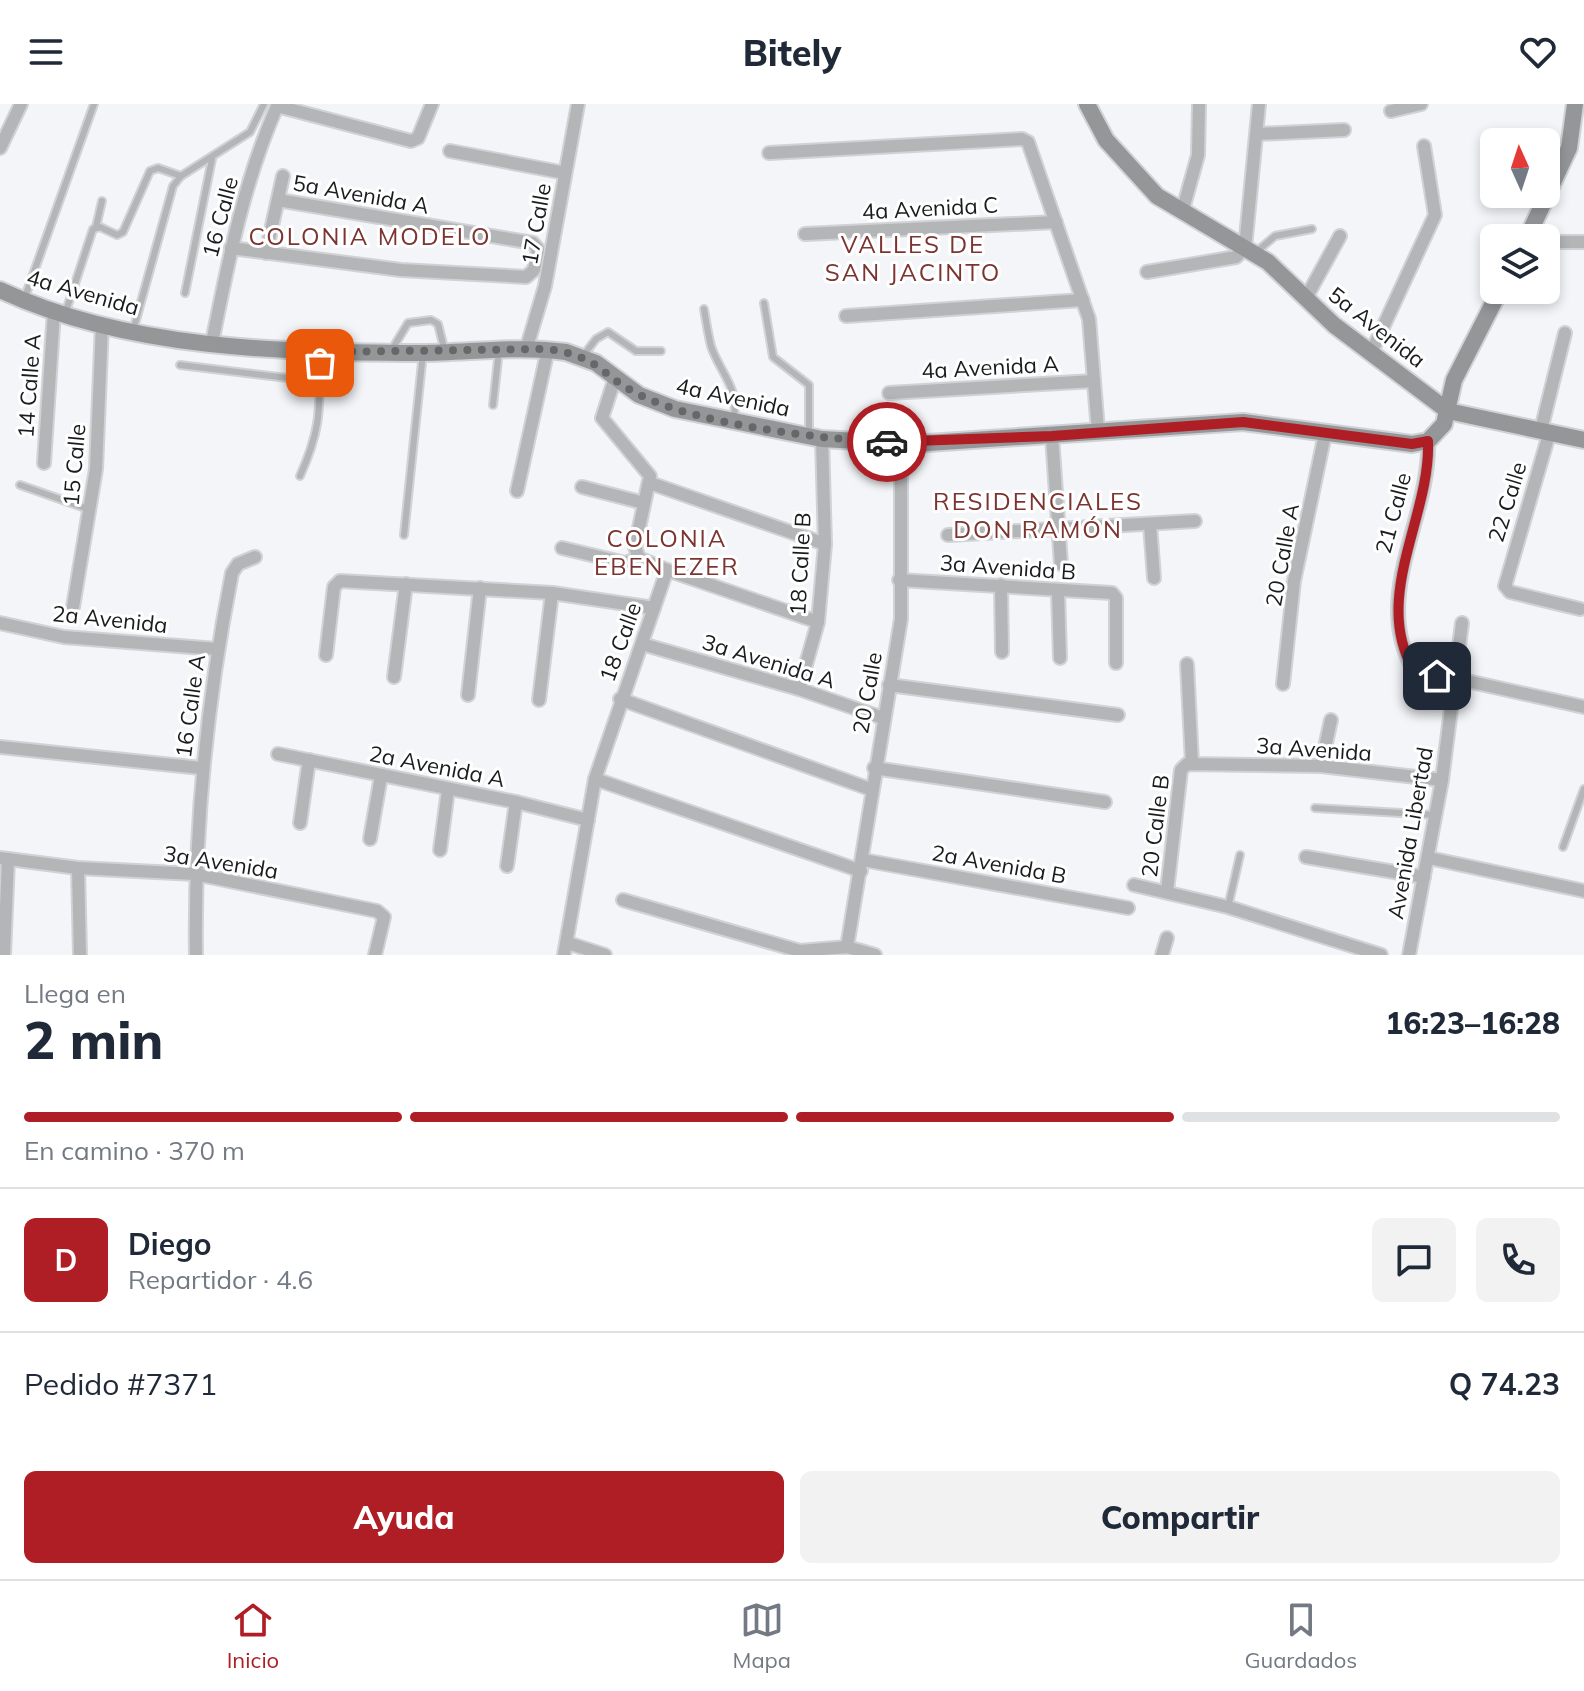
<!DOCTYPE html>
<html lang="es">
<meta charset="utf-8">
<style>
:root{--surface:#fff;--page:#f2f2f3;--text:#1f2937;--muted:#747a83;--line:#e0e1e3;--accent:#b01e25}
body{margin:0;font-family:Mulish,sans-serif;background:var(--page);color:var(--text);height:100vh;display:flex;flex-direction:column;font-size:30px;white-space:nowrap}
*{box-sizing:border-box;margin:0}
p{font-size:26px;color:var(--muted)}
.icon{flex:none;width:44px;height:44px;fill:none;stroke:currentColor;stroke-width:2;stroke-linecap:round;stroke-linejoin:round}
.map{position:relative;height:851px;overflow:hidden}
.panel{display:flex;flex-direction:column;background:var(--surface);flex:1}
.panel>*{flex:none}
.needle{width:52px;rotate:357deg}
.buttons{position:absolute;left:1480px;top:24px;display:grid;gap:16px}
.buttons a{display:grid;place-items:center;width:80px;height:80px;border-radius:12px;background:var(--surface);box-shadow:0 4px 12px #0003;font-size:40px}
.pin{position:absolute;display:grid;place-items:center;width:68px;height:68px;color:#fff;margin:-34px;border-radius:16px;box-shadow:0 4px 12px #0006}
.courier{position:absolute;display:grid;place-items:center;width:80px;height:80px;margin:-40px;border:6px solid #b01e25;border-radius:50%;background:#fff;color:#222;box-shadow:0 2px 10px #0007}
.head em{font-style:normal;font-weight:800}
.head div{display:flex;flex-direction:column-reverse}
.head{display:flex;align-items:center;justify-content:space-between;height:136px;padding:0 24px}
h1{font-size:52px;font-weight:800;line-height:60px}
.bar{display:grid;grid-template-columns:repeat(4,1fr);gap:12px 8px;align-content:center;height:96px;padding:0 24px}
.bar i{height:10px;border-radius:6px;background:var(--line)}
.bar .current{background:var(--accent)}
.bar p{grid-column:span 4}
.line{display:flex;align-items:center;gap:20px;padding:0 24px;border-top:2px solid var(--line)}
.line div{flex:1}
.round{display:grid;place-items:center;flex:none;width:84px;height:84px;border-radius:12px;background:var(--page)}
.cta{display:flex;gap:16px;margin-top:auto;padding:16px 24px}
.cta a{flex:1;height:92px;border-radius:12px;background:var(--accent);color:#fff;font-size:32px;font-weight:800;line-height:92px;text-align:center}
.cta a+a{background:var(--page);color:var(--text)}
header{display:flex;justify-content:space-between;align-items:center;height:104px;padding:0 24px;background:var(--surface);font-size:36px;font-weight:800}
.tabs{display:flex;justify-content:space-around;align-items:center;height:112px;border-top:2px solid var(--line);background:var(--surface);font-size:22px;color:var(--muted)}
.tabs a{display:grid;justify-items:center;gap:4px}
.tabs .current{color:var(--accent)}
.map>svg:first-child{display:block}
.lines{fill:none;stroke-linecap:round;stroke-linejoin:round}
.lane-casing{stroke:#d0d2d5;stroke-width:10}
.street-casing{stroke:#d0d2d5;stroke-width:16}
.secondary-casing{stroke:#d0d2d5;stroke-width:20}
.lane{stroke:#b4b5b6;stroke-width:6}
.street{stroke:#b4b5b6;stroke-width:12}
.secondary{stroke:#959698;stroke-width:16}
.done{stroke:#666769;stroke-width:8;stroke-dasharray:0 14.4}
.route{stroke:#b01e25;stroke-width:10}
.labels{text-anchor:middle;stroke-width:6;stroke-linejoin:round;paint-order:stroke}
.street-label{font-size:22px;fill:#1a1b1c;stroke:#fff}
.neighbourhood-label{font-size:24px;letter-spacing:2px;fill:#7b3430;stroke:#fff}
</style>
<header><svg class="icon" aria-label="menu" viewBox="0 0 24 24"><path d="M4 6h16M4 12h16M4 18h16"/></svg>Bitely<svg class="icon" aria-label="heart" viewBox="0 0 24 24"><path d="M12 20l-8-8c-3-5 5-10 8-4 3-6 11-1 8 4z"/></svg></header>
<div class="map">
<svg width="1584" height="851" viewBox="0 0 1584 851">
<rect width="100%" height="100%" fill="#f3f5f8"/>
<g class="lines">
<defs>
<g id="lane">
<polyline points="96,123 102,97"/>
<polyline points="1255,149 1275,132 1312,125"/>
<polyline points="185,189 212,55"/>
<polyline points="25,193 94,0"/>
<polyline points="764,199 773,253 809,281 809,331"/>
<path d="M704,205C706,217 708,230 711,242C719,267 739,283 734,313"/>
<polyline points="65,210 93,125 100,123 117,131 123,128 150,67 158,64 181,72"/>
<polyline points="133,227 173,82 181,72 250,28 264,0"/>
<polyline points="391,247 408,219 431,216 438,220 445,248"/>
<polyline points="583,252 596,235 608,228 636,247 661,247"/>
<polyline points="180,261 321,278"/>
<polyline points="493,301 499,246"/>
<path d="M300,372C323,321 319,302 320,248"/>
<polyline points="20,381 88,405"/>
<polyline points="404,431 423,249"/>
<polyline points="1315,704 1435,711"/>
<polyline points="1563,743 1584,685"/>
<polyline points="1228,803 1240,751"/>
</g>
<g id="street">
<polyline points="277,2 411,37 418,34 432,0"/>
<polyline points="1391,7 1421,0"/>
<polyline points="1257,30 1344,26"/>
<polyline points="0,44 21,0"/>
<polyline points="450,47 565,69"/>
<polyline points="769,49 1022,35 1028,38 1089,215 1098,327"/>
<polyline points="1183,105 1198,51 1199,0"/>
<polyline points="805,130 1056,118"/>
<polyline points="1546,138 1584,138"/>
<polyline points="231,144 401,166 526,173 534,166 538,145 533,139 278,96"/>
<polyline points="266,149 283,72"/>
<polyline points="1147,168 1236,153 1245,144 1259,0"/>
<polyline points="1306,194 1340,132"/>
<polyline points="846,212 1083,196"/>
<path d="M212,239C228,158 244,76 278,0"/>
<polyline points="526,246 545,182 578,0"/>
<polyline points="1372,247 1435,111 1424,42"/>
<polyline points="889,289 1094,277"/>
<polyline points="1541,326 1565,229"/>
<polyline points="1550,327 1505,482 1510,488 1580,505"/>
<polyline points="1052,332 1061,460"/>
<path d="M1428,337C1431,412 1371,492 1413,565L1584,603"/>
<polyline points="44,359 54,207"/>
<polyline points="650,379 825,440"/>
<polyline points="582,383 644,399"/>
<polyline points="517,387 548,245"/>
<polyline points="1150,420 1154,474"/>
<polyline points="948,431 1195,417"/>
<polyline points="562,444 625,459 639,454"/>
<polyline points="667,466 818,518"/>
<polyline points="899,476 1112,489 1116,494 1116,559"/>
<polyline points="1001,481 1002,548"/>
<polyline points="1058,488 1060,554"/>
<polyline points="73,503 96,365 102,220"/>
<polyline points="0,519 64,533 217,545"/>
<polyline points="642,540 799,585 883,614"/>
<polyline points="326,551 334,483 340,477 552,489 654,504"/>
<polyline points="1187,560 1192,659"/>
<polyline points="394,573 406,480"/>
<polyline points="1283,580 1294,477 1325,330"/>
<polyline points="889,581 1118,611"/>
<polyline points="799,585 818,518 825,440 822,335"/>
<polyline points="468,591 480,484"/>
<polyline points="620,595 870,685"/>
<polyline points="539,596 552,489"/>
<polyline points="0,643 201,664"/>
<polyline points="278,650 516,698 588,716"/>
<polyline points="1321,662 1331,616"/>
<polyline points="874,664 1105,698"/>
<polyline points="595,675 861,767"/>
<polyline points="300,719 309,656"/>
<polyline points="370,735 381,672"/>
<polyline points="440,746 448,686"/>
<polyline points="1306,753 1424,773"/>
<polyline points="0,754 78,764 195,770 377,807 384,813 375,851"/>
<polyline points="1429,754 1584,787"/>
<polyline points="863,756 1128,804"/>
<polyline points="507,762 516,698"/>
<polyline points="78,764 80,851"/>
<polyline points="1134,781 1228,803 1381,851"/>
<polyline points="1167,787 1181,666 1187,660 1321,662 1442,676"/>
<polyline points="623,796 800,847 847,843"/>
<polyline points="568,839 605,851"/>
<polyline points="847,843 901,515 901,339"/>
<polyline points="847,843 875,851"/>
<polyline points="4,851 8,755"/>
<path d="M196,851C194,721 207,596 232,469L238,460L255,453"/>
<polyline points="564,851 595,675 667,466 639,454 635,443 650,372 602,314 615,274"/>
<polyline points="1162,851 1167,834"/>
<polyline points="1409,851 1442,676 1462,519"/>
</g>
<g id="secondary">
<polyline points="1087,0 1106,36 1157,92 1268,158 1334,221 1448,307 1584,336"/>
<polyline points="1527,134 1569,44 1575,0"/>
<path d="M0,186C128,246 281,248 420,249C468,249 518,241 566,248L596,259L639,291L675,305L822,335L913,340L1243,318L1412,340L1428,337L1444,320L1454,276L1500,186"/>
</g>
</defs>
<use href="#lane" class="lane-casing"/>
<use href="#street" class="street-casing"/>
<use href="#secondary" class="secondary-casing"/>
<use href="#lane" class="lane"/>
<use href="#street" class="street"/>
<use href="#secondary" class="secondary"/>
</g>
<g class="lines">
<path class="done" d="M320,259V248L548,245C602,253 599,271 640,291C700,321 820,335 887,338"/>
<path class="route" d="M887,338L1052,332L1243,318L1412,340L1428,337C1431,412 1372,492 1413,565L1437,572"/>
</g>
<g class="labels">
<g class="street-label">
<text transform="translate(361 90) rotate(10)" y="8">5a Avenida A</text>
<text transform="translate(930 104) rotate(-3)" y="8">4a Avenida C</text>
<text transform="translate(220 113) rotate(-75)" y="8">16 Calle</text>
<text transform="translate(536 120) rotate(-80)" y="8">17 Calle</text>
<text transform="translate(83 188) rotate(16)" y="8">4a Avenida</text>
<text transform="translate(1377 223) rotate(38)" y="8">5a Avenida</text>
<text transform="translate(990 263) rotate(-3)" y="8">4a Avenida A</text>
<text transform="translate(29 282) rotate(-86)" y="8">14 Calle A</text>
<text transform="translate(733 293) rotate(12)" y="8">4a Avenida</text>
<text transform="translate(74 361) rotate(-85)" y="8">15 Calle</text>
<text transform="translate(1507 398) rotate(-73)" y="8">22 Calle</text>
<text transform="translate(1393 409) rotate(-75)" y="8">21 Calle</text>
<text transform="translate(1282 451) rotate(-80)" y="8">20 Calle A</text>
<text transform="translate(800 460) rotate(-87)" y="8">18 Calle B</text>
<text transform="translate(1008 463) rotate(4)" y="8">3a Avenida B</text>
<text transform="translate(110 515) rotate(6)" y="8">2a Avenida</text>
<text transform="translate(620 538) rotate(-70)" y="8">18 Calle</text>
<text transform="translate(769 557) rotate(17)" y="8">3a Avenida A</text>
<text transform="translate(867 589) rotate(-80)" y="8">20 Calle</text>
<text transform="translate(190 602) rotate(-82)" y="8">16 Calle A</text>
<text transform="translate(1314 645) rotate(4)" y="8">3a Avenida</text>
<text transform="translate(437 662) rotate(11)" y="8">2a Avenida A</text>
<text transform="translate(1155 722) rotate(-83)" y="8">20 Calle B</text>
<text transform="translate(1410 729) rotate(-80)" y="8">Avenida Libertad</text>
<text transform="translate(221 758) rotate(9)" y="8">3a Avenida</text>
<text transform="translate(999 760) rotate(10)" y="8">2a Avenida B</text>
</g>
<g class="neighbourhood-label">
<text x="370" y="141">COLONIA MODELO</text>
<text x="913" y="149">VALLES DE<tspan x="913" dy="28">SAN JACINTO</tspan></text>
<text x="1038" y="406">RESIDENCIALES<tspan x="1038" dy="28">DON RAMÓN</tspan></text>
<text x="667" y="443">COLONIA<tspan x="667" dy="28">EBEN EZER</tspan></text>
</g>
</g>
</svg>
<div class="buttons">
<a><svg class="needle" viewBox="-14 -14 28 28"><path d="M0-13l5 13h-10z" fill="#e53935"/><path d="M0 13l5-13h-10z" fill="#747a83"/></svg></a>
<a><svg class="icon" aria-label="layers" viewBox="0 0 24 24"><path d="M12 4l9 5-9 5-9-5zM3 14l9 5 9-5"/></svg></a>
</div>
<div class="pin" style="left:320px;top:259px;background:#ea580c"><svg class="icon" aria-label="bag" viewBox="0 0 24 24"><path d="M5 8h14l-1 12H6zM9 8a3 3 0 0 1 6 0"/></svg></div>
<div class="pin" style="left:1437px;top:572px;background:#1f2937"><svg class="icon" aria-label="home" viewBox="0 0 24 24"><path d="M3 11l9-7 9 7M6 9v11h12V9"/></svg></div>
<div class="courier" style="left:887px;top:338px"><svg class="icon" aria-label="car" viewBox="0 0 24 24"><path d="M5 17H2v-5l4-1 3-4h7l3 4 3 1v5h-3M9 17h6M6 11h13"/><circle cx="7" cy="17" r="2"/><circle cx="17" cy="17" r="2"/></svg></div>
</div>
<section class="panel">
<div class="head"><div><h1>2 min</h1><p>Llega en</p></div><em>16:23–16:28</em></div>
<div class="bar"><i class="current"></i><i class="current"></i><i class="current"></i><i></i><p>En camino · 370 m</p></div>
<div class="line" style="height:144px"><b class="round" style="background:var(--accent);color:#fff">D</b><div><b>Diego</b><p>Repartidor · 4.6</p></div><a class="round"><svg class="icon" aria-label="chat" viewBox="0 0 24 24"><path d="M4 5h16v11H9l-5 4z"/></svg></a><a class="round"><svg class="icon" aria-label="phone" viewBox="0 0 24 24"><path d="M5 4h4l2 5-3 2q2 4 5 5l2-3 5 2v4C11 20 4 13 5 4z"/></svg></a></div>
<div class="line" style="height:104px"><div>Pedido #7371</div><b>Q 74.23</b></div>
<div class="cta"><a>Ayuda</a><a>Compartir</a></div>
</section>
<nav class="tabs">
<a class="current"><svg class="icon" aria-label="home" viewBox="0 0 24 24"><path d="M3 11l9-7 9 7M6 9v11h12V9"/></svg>Inicio</a>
<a><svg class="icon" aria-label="map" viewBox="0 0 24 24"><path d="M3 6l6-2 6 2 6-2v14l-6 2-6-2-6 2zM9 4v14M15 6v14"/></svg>Mapa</a>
<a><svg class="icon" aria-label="saved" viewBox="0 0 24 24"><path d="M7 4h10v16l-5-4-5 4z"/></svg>Guardados</a>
</nav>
